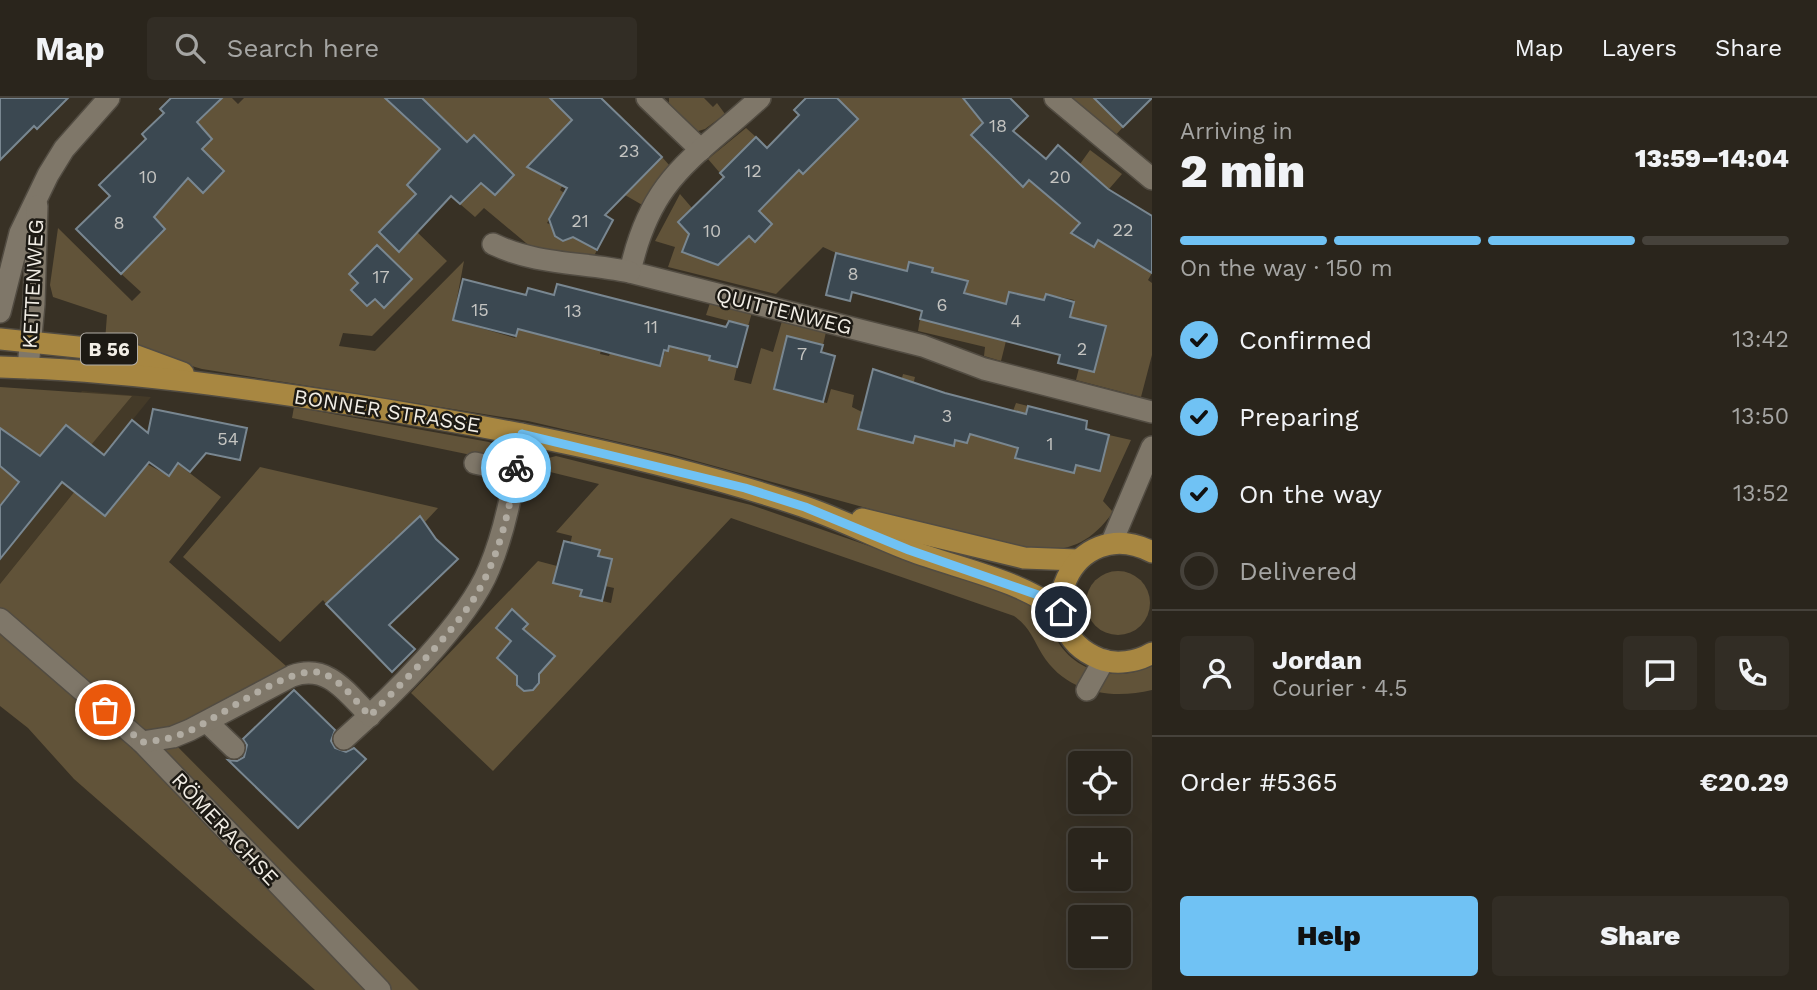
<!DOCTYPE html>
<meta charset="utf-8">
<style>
:root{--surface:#2a251c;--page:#322d25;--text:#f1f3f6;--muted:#a5a5a3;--line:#46423b;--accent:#70c2f4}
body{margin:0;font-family:"Work Sans",sans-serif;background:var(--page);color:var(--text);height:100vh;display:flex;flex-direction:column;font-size:26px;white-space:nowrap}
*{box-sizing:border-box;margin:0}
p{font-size:23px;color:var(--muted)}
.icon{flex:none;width:38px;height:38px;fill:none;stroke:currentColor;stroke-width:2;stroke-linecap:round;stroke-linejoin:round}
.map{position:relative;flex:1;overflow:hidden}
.sheet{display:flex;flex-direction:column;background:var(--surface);width:665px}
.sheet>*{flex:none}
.fabs{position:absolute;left:1068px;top:653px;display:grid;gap:14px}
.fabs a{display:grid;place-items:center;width:63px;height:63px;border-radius:7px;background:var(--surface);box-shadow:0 7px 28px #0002,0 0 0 2px var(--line);font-size:35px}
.pin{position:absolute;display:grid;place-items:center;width:60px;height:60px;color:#fff;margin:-30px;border:4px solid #fff;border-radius:50%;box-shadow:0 2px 7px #0007}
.courier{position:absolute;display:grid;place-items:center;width:70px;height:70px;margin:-35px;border:5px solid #70c2f4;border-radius:50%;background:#fff;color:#222;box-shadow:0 2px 9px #0007}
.summary em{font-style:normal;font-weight:800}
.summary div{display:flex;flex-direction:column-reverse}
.summary{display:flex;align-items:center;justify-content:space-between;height:119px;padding:0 28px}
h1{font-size:46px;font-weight:800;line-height:52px}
.bar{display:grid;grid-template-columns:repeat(4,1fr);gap:10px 7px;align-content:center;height:84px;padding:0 28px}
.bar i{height:9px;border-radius:5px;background:var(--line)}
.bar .selected{background:var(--accent)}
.bar p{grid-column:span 4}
.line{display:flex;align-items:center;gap:18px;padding:0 28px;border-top:2px solid var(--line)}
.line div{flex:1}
.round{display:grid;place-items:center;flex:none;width:74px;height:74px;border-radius:7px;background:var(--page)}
ol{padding:0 28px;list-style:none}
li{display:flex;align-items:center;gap:21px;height:77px}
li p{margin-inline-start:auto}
li .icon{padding:7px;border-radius:50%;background:var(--accent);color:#111;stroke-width:4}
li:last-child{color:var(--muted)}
li i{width:38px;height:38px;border:4px solid var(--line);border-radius:50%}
.primary-button{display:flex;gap:14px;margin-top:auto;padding:14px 28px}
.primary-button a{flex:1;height:80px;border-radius:7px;background:var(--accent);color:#111;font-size:28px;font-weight:800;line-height:80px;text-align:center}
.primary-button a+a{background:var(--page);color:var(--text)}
header{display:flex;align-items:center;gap:42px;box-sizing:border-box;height:98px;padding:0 35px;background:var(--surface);border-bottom:2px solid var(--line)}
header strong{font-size:33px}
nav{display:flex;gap:38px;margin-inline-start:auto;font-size:24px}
.search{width:490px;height:63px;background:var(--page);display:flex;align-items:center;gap:18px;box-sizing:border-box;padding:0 24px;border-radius:7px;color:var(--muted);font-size:26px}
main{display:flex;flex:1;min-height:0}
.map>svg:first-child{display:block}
.built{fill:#443a28}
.green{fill:#615339}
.building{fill:#3b4851;stroke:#798791;stroke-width:2}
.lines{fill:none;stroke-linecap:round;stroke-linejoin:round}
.minor-casing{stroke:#524c42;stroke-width:24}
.major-casing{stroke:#524c42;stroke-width:24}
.minor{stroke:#7f7769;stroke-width:21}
.major{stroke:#a88741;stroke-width:21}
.done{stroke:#b1aca2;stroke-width:7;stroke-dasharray:0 12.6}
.route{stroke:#70c2f4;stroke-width:9}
.labels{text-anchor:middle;stroke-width:5;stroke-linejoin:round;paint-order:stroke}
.number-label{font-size:18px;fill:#c4c4c1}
.shield{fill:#1d1a14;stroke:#b2aea7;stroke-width:2}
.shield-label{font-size:19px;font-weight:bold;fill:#f2eee6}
.street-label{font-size:21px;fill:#f2eee6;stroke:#1d1a14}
</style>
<header>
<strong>Map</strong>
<div class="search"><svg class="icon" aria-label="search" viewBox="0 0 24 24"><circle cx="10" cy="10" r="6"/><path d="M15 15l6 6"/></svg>Search here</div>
<nav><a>Map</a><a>Layers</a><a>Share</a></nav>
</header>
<main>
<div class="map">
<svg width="1152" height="892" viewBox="0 0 1152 892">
<rect width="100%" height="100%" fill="#383125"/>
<polygon class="built" points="82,293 151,299 0,486 0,396"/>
<g class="green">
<path d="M214,0H232L238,6L244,0H550L569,19L581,9L662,59L670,68L644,108L625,97L616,106L567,79L560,92L564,95L547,125L556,129L555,138L563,143L570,137L597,152L592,162L532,150L484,110L475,119L460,106L481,85L495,97L514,77L473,38L432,79L407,87L436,115L417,134L447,163L372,238L343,235L339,248L375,253L464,163L453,222L515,240L520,223L545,238L587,248L611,214L600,256L609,258L611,252L660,267L671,239L710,258L709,262L738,265L734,282L751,286L761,250L773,254L782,223L826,234L823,247L787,238L774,291L827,305L831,291L854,297L852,309L862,314L892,319L903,276L915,279L903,328L928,341L953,348L955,342L967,344L978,304L985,305L977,338L1013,313L1016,305L1028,308L1016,360L1074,375L1076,367L1100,373L1109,337L1131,342L1103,403L1113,414C1079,462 1044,454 993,445L671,356L528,323L202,271L105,243L107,217L53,199L50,187L58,130L132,203L141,194L117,172L164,132L154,119L187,80L161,54L211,86L224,74L202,51L212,41L197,25L218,5Z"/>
<polygon points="669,0 704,0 713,9 717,5 725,16 705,31 695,34 669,11"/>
<polygon points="837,0 963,0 983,25 972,37 1023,88 1029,82 1062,110 1092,77 1080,66 1090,52 1122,76 1071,135 1094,149 1098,142 1152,175 1148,182 1152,185 1152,257 1141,299 1076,282 1079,270 1094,274 1106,228 1070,219 1074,202 1046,196 1041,215 999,204 990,239 1006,243 1001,263 984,258 985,249 918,233 920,221 956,230 968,183 932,174 933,170 909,164 907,173 836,155 823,149 776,196 668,169 675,149 655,143 680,96 692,110 678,124 689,136 682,154 718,167 737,149 739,111 778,93 807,64"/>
<polygon points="1065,0 1094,0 1123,29 1114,39"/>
<polygon points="746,30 756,39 720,75 708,61"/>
<polygon points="710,205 752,215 748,228 706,217"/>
<polygon points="0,289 132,298 91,347 66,327 0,409"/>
<polygon points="294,309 489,344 500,349 505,364 292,320"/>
<polygon points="121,336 131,344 85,402 105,418 147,366 169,378 178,366 221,399 169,464 286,568 264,583 165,636 419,892 315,892 74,681 28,630 0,608 0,486"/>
<path d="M556,358L751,407L1013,498C1023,502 1033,506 1041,515C1050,524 1053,537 1060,547C1081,577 1120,583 1152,568V592C1111,602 1066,595 1042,556C1033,541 1030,529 1014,518L731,420L493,673L411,595L538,463L557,468L553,485L582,492L581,498L611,505L614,490L605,488L612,461L598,458L599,451L570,447L572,438L556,434L599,386L538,371L545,361Z"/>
<polygon points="260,369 438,410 425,424 420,419 399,444 395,440 389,445 394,451 380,464 375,459 370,464 375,470 326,506 323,502 280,544 183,459"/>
<circle cx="1118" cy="505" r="32"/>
</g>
<g class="building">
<polygon points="0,0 68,0 37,31 34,28 0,62"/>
<polygon points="171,0 222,0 197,24 212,41 202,51 224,73 203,95 188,80 154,119 165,131 121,176 76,131 110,98 99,87 146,41 142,36 164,15 160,11"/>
<polygon points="385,0 422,0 467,44 474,37 514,77 495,97 481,85 460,106 451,98 399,154 379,134 416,96 407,87 440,51"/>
<polygon points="550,0 601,0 662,59 605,117 613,122 597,152 573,139 563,143 555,138 549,121 567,90 527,69 572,22"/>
<polygon points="806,0 837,0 858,21 803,76 799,72 759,113 772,126 755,144 749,138 718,167 682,154 689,136 678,124 724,79 720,75 756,39 767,50 799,17 794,12"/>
<polygon points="963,0 1010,0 1028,18 1013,33 1046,61 1058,47 1108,91 1152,118 1152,175 1098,142 1094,149 1071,135 1080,125 1029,82 1023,89 971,37 983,25"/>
<polygon points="1094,0 1152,0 1123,29"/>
<polygon points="377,147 412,181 384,210 375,201 367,208 351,192 358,185 349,176"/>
<polygon points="836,155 907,173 909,164 933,170 932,174 968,183 964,195 1006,206 1009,194 1044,202 1046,196 1074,204 1070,219 1106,228 1094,274 1058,265 1060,257 920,221 922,213 890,204 852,194 850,203 826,197"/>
<polygon points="463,181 526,197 528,190 554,197 557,186 726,229 729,223 748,228 737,269 709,262 710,258 669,248 668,253 664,252 660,268 518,231 516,238 453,222"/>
<polygon points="787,238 823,247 821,254 835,258 823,304 774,291"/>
<polygon points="873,271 945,295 1026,316 1028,308 1087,323 1086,331 1109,337 1100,373 1076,367 1074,375 1015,360 1018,350 970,336 967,345 955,342 954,348 915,338 913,345 858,331"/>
<polygon points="153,311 247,330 240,362 206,355 190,374 178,365 169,378 149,364 105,418 62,384 0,461 0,408 19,384 0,368 0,330 40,358 66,327 104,357 132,322 148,335"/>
<polygon points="420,418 436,441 458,461 389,527 415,551 392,574 326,506"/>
<polygon points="564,443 600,452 598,458 612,461 602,503 580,498 582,492 553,485"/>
<polygon points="512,511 528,526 523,531 555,558 539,576 539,585 533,592 524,593 517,587 517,578 497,560 511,543 496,530"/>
<polygon points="294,592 335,632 331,643 335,650 346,654 354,650 366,661 298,730 228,662 237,663 244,659 247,647 243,641"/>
</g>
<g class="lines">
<defs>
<g id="minor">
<polyline points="647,0 701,52"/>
<path d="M760,0C694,61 651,78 630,174L923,248L984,271L1152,314"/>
<polyline points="1055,0 1152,81"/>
<path d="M493,146C536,167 583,164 630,174"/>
<polyline points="0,214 20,135 48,77 64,51 109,0"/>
<polyline points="28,270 34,206 37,108"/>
<polyline points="475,365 516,374"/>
<polyline points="1111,446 1152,349"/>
<polyline points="0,521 142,644 380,892"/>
<polyline points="1087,592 1104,562"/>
<polyline points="207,624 234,650"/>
<path d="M344,641C389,601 467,525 489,471C507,428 514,382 522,336"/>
<path d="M142,644L173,639L190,632L292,578C328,565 347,595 370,618"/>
</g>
<g id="major">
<polyline points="0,241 126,254 183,275"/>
<path d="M0,269C120,272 237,289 356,307C506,331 658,360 802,408C838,420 873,438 909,452C959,471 1018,481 1061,514"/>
<polyline points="862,421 1024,460 1077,462"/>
<path d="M1152,454C1073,413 1021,530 1100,561C1116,567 1137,564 1152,555"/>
</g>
</defs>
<use href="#minor" class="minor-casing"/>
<use href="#major" class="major-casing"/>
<use href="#minor" class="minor"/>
<use href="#major" class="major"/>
</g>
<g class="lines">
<path class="done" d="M105,612L142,644C159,643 173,640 189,633C219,620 292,565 321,575C341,581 356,604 370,618C405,581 445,544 473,502C498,463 509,415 516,370"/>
<polyline class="route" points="516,370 522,336 745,390 805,409 909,452 1038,497 1061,514"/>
</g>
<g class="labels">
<g class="number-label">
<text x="998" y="34">18</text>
<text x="629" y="59">23</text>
<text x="753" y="79">12</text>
<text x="148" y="85">10</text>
<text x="1060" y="85">20</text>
<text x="580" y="129">21</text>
<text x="119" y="131">8</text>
<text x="1123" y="138">22</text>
<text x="712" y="139">10</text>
<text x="853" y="182">8</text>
<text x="381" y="185">17</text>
<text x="942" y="213">6</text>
<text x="480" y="218">15</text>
<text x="573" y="219">13</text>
<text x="1016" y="229">4</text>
<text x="651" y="235">11</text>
<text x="1082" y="257">2</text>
<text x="802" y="262">7</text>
<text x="947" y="324">3</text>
<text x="228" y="347">54</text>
<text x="1050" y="352">1</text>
</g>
<rect class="shield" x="81" y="235.5" width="56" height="31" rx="5"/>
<g class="shield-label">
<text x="109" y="258">B 56</text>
</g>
<g class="street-label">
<text transform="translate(33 186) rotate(-87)" y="7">KETTENWEG</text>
<text transform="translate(784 213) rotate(14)" y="7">QUITTENWEG</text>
<text transform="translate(387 313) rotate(9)" y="7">BONNER STRASSE</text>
<text transform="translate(225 731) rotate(47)" y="7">RÖMERACHSE</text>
</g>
</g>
</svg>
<div class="fabs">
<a><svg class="icon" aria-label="locate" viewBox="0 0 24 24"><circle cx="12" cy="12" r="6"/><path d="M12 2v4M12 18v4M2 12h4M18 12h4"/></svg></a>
<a>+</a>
<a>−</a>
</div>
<div class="pin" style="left:105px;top:612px;background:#ea580c"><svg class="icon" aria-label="bag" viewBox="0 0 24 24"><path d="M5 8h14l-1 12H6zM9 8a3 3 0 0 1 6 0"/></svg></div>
<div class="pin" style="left:1061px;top:514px;background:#1f2937"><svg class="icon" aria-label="home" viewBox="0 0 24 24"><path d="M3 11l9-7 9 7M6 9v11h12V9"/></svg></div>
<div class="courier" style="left:516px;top:370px"><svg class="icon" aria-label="bike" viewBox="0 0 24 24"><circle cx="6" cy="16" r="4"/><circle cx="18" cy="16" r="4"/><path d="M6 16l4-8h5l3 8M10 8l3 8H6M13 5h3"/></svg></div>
</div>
<section class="sheet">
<div class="summary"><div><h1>2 min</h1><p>Arriving in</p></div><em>13:59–14:04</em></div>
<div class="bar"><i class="selected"></i><i class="selected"></i><i class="selected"></i><i></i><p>On the way · 150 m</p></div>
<ol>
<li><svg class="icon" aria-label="check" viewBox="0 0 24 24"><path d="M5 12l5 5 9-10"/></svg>Confirmed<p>13:42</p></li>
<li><svg class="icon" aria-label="check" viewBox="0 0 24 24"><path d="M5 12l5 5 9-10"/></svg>Preparing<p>13:50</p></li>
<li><svg class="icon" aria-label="check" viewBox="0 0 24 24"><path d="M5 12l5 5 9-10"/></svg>On the way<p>13:52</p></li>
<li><i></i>Delivered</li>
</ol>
<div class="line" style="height:126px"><a class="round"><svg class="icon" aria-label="person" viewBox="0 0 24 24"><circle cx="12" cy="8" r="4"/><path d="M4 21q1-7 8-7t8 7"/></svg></a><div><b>Jordan</b><p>Courier · 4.5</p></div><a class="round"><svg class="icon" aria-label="chat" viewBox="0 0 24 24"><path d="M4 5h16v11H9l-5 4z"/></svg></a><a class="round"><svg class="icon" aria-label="phone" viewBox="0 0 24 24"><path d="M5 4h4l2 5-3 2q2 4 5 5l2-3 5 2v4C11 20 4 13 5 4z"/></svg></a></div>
<div class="line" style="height:91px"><div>Order #5365</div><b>€20.29</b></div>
<div class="primary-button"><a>Help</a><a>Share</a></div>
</section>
</main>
